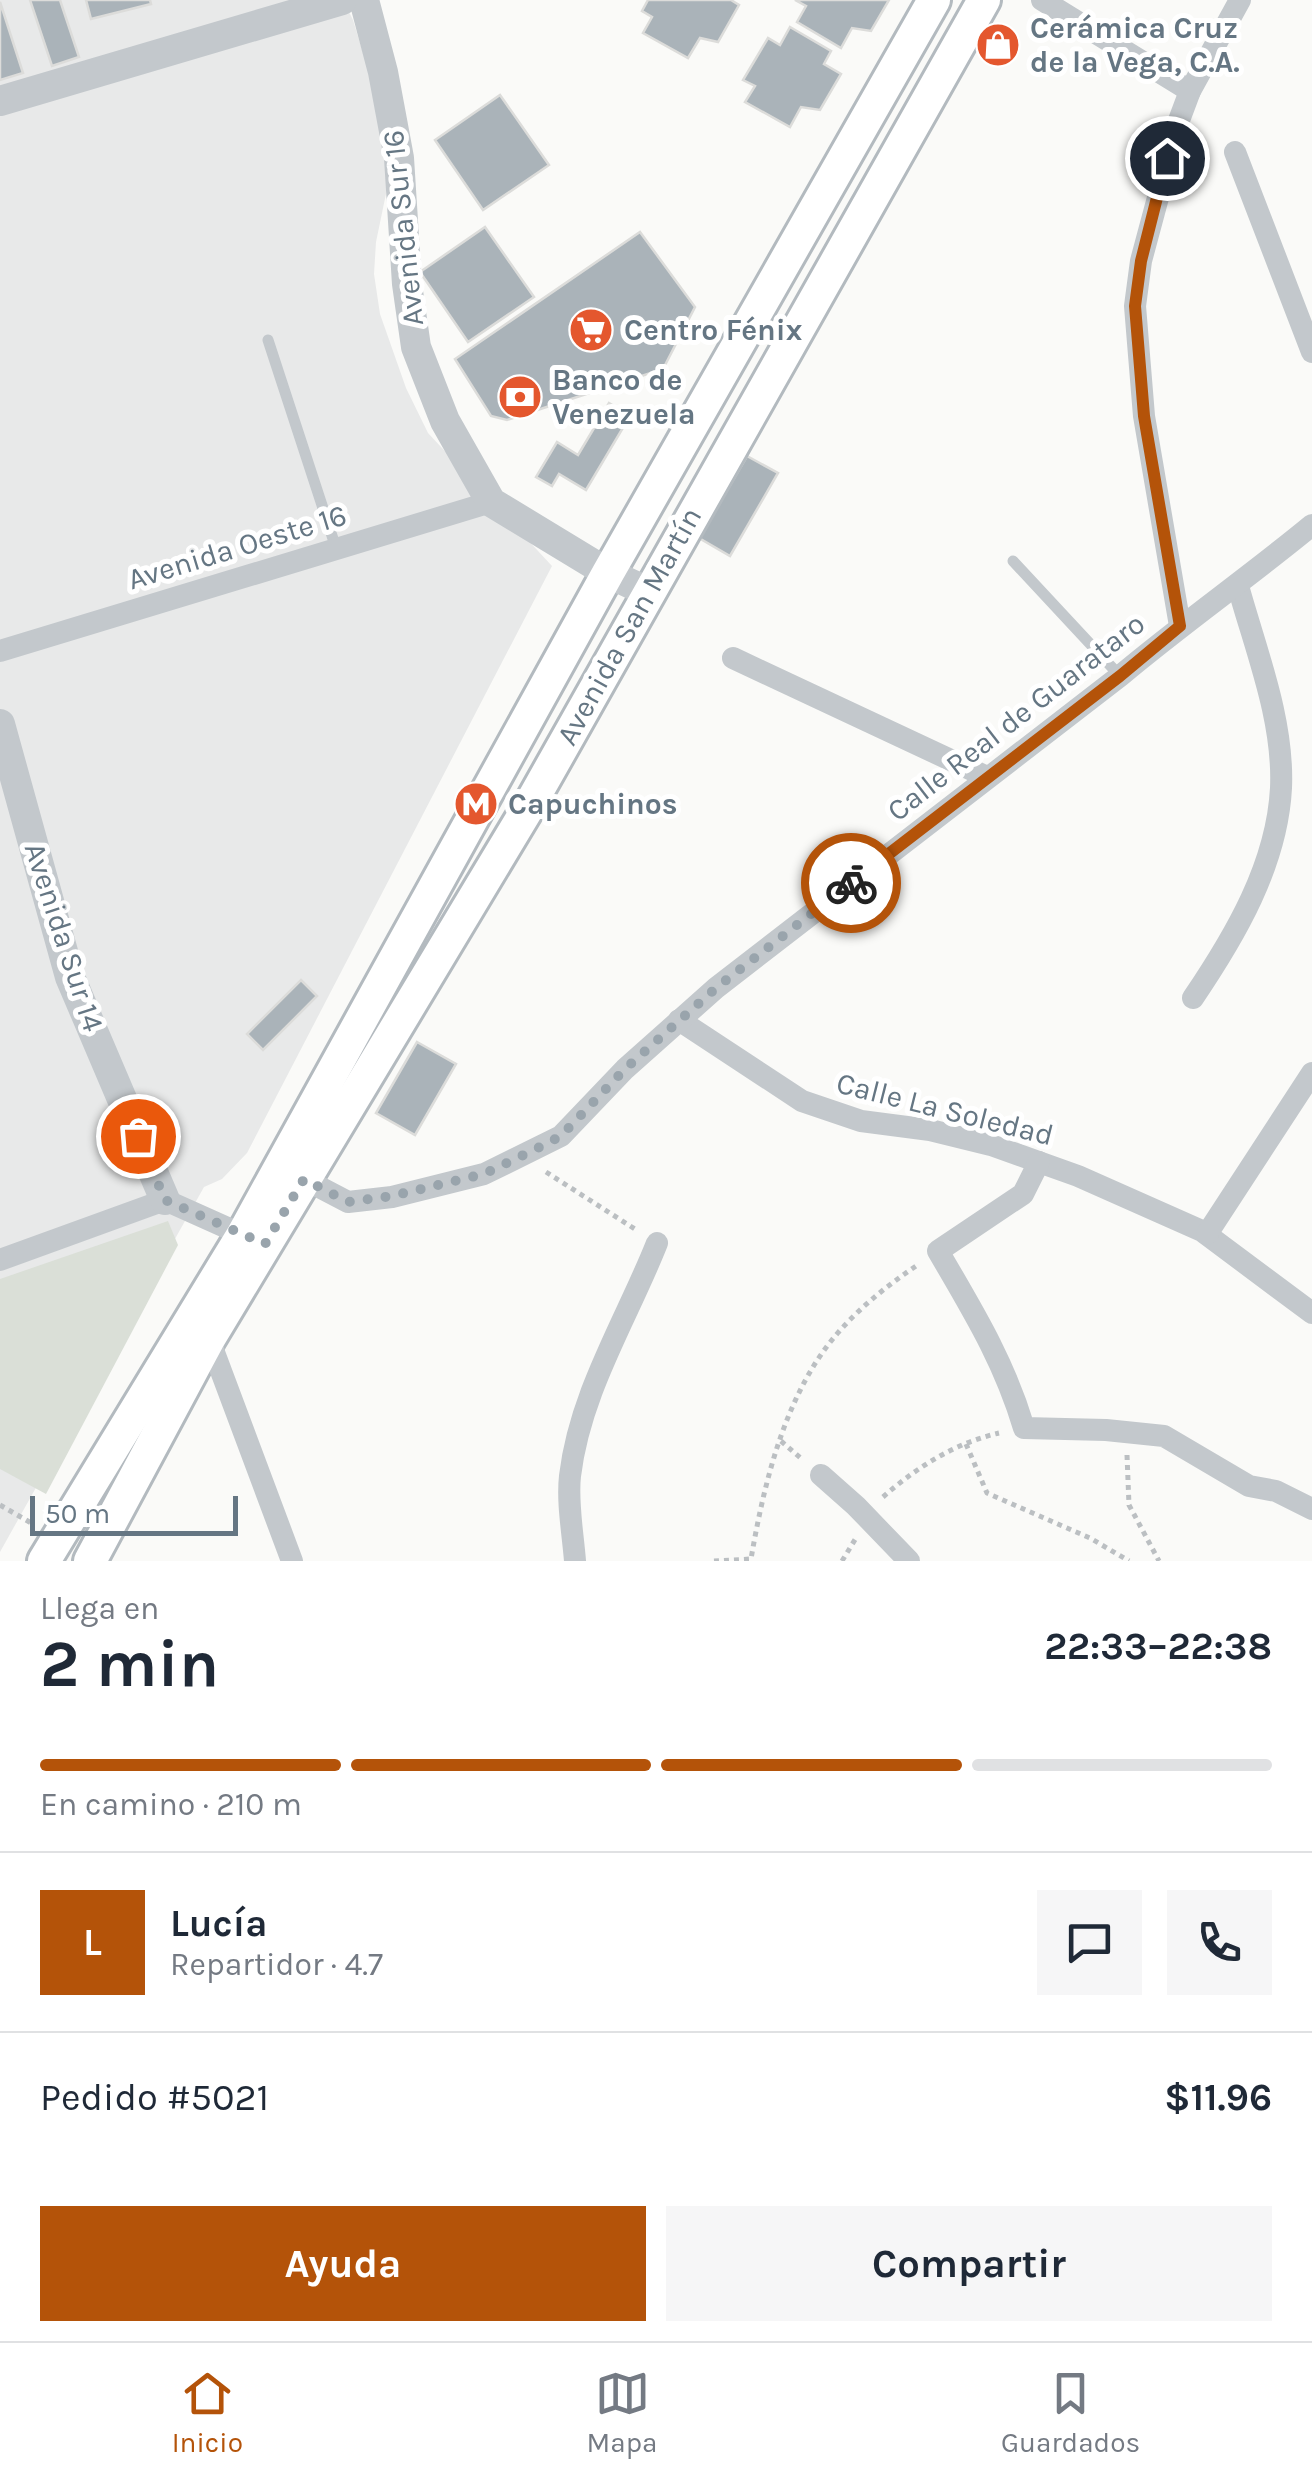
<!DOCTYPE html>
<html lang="es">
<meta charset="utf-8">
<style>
:root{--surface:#fff;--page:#f6f6f7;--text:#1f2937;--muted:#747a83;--line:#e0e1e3;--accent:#b45309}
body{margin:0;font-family:Karla,sans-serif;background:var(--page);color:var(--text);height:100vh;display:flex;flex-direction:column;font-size:38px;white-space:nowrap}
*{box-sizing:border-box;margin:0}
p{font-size:32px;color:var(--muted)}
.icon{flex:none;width:55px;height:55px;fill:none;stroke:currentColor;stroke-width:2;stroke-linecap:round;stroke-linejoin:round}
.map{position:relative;height:1561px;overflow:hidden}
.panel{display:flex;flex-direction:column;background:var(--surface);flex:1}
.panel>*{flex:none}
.scale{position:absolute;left:30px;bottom:25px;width:208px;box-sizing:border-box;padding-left:10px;border:5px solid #657683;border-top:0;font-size:28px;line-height:35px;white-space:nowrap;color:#657683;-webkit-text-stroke:8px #fff;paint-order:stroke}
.pin{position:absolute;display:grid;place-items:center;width:85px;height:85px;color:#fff;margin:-42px;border:5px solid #fff;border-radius:50%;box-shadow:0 2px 10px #0007}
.courier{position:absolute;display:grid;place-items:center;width:100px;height:100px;margin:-50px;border:8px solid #b45309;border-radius:50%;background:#fff;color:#222;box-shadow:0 2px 12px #0007}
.head em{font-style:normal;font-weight:700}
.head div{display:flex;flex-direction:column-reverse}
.head{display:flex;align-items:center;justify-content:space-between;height:170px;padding:0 40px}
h1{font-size:65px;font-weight:700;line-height:75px}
.bar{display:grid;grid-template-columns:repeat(4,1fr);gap:15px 10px;align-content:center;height:120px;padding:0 40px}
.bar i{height:12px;border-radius:8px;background:var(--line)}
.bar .selected{background:var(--accent)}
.bar p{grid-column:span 4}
.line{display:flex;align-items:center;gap:25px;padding:0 40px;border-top:2px solid var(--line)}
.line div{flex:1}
.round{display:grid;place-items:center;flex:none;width:105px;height:105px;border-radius:0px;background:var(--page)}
.cta{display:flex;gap:20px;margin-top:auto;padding:20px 40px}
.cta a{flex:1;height:115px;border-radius:0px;background:var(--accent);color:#fff;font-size:40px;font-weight:700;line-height:115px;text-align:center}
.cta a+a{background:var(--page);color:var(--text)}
.tabs{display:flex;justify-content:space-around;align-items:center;height:140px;border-top:2px solid var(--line);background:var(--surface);font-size:28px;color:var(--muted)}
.tabs a{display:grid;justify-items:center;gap:5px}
.tabs .selected{color:var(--accent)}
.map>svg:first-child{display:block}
.built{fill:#e8e9e9}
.green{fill:#dadfd7}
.building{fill:#aab3b9;stroke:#dcdcda;stroke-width:2.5}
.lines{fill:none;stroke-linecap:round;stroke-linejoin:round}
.secondary-casing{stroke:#b3babf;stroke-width:38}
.path{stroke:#bbbfc2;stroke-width:5;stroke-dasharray:5 5;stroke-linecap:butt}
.service{stroke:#c3c8cc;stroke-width:11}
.minor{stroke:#c3c8cc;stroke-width:22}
.tertiary{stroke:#c3c8cc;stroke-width:30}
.secondary{stroke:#fff;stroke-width:32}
.done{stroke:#99a4ac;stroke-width:10;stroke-dasharray:0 18}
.route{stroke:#b45309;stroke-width:12}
.labels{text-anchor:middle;stroke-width:10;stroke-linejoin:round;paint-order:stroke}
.poi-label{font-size:30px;font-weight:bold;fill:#657683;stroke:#fff;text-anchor:start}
.street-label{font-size:30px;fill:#657683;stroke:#fff}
</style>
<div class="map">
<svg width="1312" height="1561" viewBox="0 0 1312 1561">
<rect width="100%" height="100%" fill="#fafaf8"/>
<polygon class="built" points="0,0 343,0 353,20 394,155 376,242 374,274 380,314 406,388 428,433 552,566 247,1153 222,1179 204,1187 0,1552"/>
<polygon class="green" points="168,1221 178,1245 46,1494 0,1469 0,1279"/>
<g class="building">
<polygon points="30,0 60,0 79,57 52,66"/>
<polygon points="86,0 150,0 151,4 91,19"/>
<polygon points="648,0 731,0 739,5 718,42 700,38 688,58 643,33 652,17 642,11"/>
<polygon points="795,0 889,0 871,31 852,28 841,48 797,22 806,6"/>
<polygon points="0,2 23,73 0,80"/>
<polygon points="790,27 831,51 824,64 841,74 820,110 801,107 790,127 745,102 755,86 743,80 768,38 780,45"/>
<polygon points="500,95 549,165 483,210 435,140"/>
<polygon points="485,227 534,297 468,342 420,272"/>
<polygon points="640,232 695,307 663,369 507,420 491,416 455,359"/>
<polygon points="609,403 630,416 586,490 559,474 552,486 536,477 557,442 578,455"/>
<polygon points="747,456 778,473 730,556 699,538"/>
<polygon points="301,980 317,996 263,1050 247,1034"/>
<polygon points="417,1042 456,1064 415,1135 376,1113"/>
</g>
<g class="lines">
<defs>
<g id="secondary">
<polyline points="44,1561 243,1234 608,573 934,0"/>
<polyline points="90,1561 209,1339 528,808 984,0"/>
</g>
</defs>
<use href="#secondary" class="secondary-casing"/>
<g class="path">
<polyline points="546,1172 638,1231"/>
<polyline points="781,1441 803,1460"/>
<polyline points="966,1444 987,1493 1090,1538 1129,1561"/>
<polyline points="1127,1455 1129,1505 1159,1561"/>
<path d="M883,1497C917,1467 955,1443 999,1433"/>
<polyline points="0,1505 33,1524"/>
<path d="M714,1561L751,1559C764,1483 785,1395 836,1335C860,1307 889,1284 919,1264"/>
<polyline points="842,1561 856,1538"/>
</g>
<g class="service">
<polyline points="268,340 336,548"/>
<polyline points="1013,561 1120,676"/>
</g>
<g class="minor">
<polyline points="1042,0 1190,91"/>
<polyline points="1235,152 1312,352"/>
<polyline points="1180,626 1144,416 1135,306 1141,261 1178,123 1190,91 1240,0"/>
<polyline points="0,651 491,502"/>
<polyline points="733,658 987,777"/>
<path d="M1193,998C1235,936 1277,865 1281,788C1284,720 1256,651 1238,586"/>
<polyline points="679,1020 802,1101 861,1121 930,1130 991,1145 1078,1176 1202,1231 1312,1313"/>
<path d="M1039,1162L1023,1194L938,1251C973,1311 1004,1361 1024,1428L1106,1430L1164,1436L1249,1486L1276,1491L1312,1509"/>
<path d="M304,1179L348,1202L392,1197L484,1174L561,1136L625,1069L716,988L1120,676C1183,623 1249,577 1312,525"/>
<polyline points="1207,1234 1312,1073"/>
<polyline points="0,1260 165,1200 252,1239"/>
<polyline points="209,1339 292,1561"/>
<polyline points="821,1475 856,1506 909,1561"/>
<path d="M575,1561C573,1534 567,1503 570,1476C580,1392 627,1319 657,1243"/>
</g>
<g class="tertiary">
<polyline points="364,0 383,72 399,158 407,284 416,347 445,421 491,502 608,573 648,592"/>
<polyline points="0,101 342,0"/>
<polyline points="0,724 70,977 165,1200"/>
</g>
<use href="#secondary" class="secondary"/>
</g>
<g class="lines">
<polyline class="done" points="138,1136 165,1200 265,1244 304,1179 348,1202 392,1196 484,1174 542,1146 561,1136 625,1069 716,988 851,883"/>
<polyline class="route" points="851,883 1120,676 1180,626 1144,416 1135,306 1141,261 1167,158"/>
</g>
<defs>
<symbol id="shop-disc" viewBox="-11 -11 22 22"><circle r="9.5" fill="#e4572e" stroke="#fff"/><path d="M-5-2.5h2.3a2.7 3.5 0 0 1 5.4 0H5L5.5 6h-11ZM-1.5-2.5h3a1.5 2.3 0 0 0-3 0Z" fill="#fff"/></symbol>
<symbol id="supermarket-disc" viewBox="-11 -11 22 22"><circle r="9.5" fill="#e4572e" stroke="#fff"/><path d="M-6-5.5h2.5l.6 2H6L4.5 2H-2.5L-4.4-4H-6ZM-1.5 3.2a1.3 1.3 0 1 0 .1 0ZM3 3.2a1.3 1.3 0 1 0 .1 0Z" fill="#fff"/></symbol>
<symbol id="bank-disc" viewBox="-11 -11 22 22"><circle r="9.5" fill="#e4572e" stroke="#fff"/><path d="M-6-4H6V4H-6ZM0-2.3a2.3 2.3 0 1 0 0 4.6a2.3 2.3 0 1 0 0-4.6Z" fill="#fff"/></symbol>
<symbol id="metro-disc" viewBox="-11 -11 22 22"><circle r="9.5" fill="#e4572e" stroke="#fff"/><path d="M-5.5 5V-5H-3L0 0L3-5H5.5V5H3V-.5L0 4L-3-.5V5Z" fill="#fff"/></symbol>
</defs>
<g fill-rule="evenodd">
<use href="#shop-disc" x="973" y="20" width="50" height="50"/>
<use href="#supermarket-disc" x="566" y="305" width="50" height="50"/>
<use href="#bank-disc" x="495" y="372" width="50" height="50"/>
<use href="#metro-disc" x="451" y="779" width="50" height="50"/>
</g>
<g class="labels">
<g class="poi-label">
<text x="1030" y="38">Cerámica Cruz<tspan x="1030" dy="34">de la Vega, C.A.</tspan></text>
<text x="624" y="340">Centro Fénix</text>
<text x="552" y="390">Banco de<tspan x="552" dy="34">Venezuela</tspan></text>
<text x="508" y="814">Capuchinos</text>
</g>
<g class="street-label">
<text transform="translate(403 228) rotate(-96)" y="10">Avenida Sur 16</text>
<text transform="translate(237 547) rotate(-17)" y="10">Avenida Oeste 16</text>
<text transform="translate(629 626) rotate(-61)" y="10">Avenida San Martín</text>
<text transform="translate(1016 717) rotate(-38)" y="10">Calle Real de Guarataro</text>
<text transform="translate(64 937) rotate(72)" y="10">Avenida Sur 14</text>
<text transform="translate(945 1109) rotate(14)" y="10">Calle La Soledad</text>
</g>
</g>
</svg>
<div class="scale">50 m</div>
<div class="pin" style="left:138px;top:1136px;background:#ea580c"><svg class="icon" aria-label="bag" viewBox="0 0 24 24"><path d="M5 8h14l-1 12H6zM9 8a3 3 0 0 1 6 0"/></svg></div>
<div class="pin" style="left:1167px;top:158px;background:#1f2937"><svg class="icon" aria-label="home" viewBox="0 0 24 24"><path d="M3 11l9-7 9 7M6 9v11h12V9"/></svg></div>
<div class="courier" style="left:851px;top:883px"><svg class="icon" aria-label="bike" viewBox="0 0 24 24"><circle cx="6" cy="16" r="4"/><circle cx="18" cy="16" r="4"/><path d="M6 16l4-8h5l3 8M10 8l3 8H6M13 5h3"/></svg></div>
</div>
<section class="panel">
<div class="head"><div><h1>2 min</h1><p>Llega en</p></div><em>22:33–22:38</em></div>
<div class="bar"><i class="selected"></i><i class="selected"></i><i class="selected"></i><i></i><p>En camino · 210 m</p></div>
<div class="line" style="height:180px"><b class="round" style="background:var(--accent);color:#fff">L</b><div><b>Lucía</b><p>Repartidor · 4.7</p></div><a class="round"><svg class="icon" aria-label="chat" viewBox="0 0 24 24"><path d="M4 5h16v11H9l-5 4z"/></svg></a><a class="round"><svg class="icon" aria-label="phone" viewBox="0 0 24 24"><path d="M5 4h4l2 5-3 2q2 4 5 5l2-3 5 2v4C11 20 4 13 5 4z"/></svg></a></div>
<div class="line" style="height:130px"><div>Pedido #5021</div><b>$11.96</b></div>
<div class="cta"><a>Ayuda</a><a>Compartir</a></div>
</section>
<nav class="tabs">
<a class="selected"><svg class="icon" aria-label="home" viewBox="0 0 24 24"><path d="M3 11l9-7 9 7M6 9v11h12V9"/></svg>Inicio</a>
<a><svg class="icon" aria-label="map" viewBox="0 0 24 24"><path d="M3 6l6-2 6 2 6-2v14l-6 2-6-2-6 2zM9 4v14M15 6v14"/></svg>Mapa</a>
<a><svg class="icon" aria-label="saved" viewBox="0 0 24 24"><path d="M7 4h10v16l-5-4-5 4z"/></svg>Guardados</a>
</nav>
